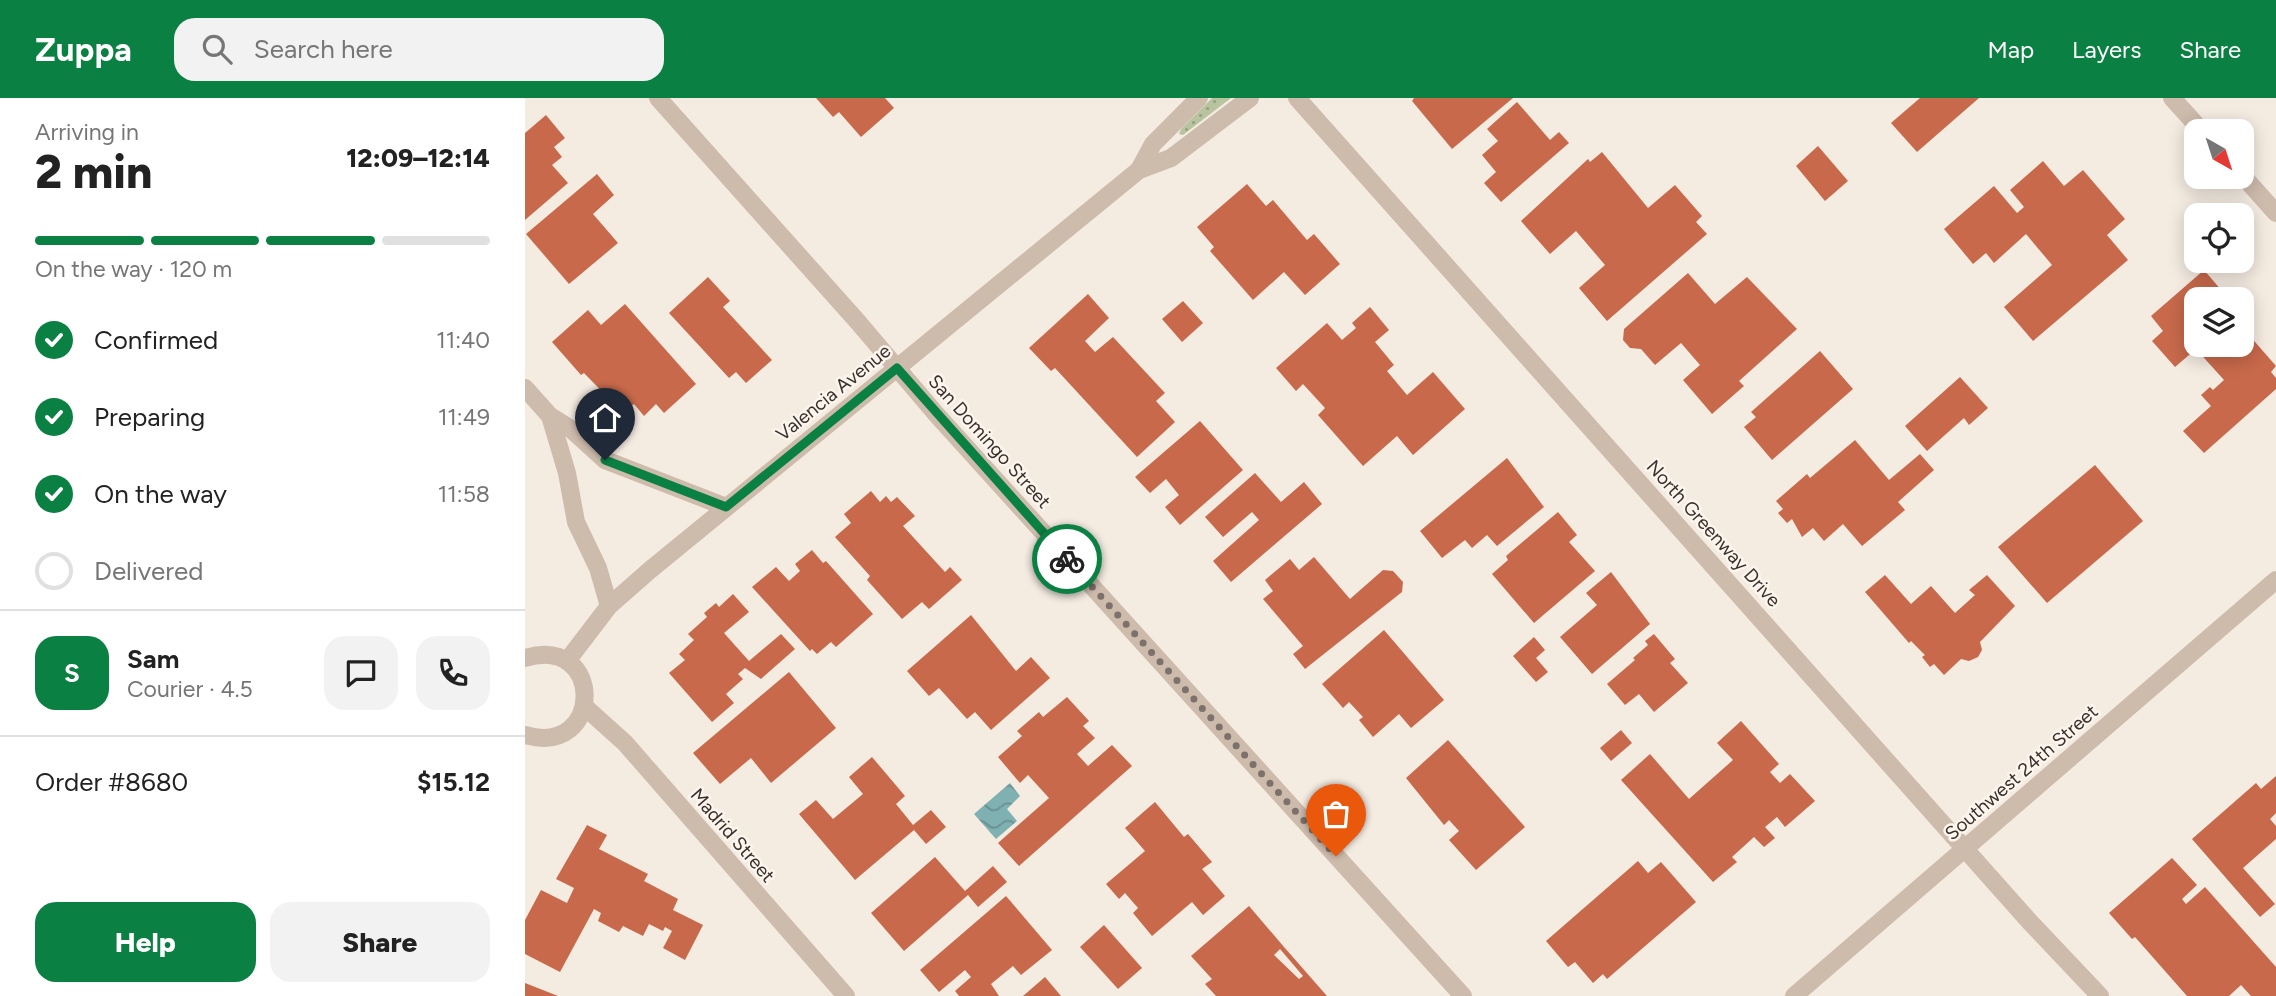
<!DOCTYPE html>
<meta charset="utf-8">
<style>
:root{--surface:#fff;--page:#f2f2f2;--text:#222;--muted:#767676;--line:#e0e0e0;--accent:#0b8043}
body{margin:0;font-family:Figtree,sans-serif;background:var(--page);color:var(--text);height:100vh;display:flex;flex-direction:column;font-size:26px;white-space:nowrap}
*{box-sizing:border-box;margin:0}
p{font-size:23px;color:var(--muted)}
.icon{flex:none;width:38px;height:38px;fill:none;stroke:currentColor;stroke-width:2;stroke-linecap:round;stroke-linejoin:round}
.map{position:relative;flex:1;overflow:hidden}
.panel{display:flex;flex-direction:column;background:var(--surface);width:525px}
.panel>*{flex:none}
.needle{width:46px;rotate:141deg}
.fabs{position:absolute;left:1659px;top:21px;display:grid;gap:14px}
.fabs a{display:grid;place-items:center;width:70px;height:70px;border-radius:14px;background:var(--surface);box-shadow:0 4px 18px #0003;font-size:35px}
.pin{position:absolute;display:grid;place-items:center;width:60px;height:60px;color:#fff;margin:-72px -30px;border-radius:50% 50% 50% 0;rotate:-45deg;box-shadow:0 0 7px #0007}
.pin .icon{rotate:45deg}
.courier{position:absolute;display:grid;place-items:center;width:70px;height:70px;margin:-35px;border:5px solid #0b8043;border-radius:50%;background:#fff;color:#222;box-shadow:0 2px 9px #0007}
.overview em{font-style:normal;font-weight:800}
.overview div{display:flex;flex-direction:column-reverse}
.overview{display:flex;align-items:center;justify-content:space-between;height:119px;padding:0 35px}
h1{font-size:46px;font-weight:800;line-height:52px}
.bar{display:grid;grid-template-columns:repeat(4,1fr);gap:10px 7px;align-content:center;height:84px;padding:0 35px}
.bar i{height:9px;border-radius:5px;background:var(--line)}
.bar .on{background:var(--accent)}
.bar p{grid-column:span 4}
.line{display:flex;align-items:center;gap:18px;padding:0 35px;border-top:2px solid var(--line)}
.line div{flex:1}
.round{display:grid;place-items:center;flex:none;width:74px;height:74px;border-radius:21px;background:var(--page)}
ol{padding:0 35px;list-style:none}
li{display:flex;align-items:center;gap:21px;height:77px}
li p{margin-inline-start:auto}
li .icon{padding:7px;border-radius:50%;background:var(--accent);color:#fff;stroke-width:4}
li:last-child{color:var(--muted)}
li i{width:38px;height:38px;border:4px solid var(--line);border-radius:50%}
.cta{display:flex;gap:14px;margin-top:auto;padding:14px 35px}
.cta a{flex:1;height:80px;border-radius:21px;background:var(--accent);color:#fff;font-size:28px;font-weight:800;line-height:80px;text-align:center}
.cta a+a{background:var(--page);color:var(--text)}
header{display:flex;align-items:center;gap:42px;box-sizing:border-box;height:98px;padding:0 35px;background:var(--accent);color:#fff}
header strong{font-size:33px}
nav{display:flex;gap:38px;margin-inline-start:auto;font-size:24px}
.search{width:490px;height:63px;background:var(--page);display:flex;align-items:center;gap:18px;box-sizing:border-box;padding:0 24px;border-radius:21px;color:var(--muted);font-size:26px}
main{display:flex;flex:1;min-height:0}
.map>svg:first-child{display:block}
.grass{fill:url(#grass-dots)}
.water{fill:url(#water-waves)}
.building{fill:#c8694b;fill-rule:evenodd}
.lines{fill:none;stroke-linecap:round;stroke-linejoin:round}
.minor{stroke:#cdbbac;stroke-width:18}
.done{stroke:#7c716b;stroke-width:7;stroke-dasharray:0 12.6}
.route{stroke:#0b8043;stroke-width:9}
.labels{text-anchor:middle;stroke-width:5;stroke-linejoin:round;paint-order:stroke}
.street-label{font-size:19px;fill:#3b302b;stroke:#fbf5ee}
</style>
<header>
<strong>Zuppa</strong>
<div class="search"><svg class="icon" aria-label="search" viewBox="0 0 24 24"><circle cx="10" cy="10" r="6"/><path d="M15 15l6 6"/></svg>Search here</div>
<nav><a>Map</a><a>Layers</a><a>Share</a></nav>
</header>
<main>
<section class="panel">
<div class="overview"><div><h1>2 min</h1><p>Arriving in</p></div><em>12:09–12:14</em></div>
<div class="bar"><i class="on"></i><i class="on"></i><i class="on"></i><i></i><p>On the way · 120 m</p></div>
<ol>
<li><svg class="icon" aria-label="check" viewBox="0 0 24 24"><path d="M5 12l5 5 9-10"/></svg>Confirmed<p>11:40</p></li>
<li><svg class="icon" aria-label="check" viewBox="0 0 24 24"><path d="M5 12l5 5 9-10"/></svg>Preparing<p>11:49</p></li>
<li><svg class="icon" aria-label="check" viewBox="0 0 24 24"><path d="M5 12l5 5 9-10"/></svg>On the way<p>11:58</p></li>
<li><i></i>Delivered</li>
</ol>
<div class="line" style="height:126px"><b class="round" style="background:var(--accent);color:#fff">S</b><div><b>Sam</b><p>Courier · 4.5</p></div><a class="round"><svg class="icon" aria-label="chat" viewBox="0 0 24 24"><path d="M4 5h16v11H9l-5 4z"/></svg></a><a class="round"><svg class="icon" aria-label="phone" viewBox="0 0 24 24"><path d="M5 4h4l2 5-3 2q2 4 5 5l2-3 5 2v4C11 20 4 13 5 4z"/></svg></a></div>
<div class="line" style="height:91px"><div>Order #8680</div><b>$15.12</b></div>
<div class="cta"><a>Help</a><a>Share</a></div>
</section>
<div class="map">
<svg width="1751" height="898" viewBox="0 0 1751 898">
<defs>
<pattern id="grass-dots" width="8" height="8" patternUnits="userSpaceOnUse" patternTransform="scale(1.75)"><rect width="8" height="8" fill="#b8c4a0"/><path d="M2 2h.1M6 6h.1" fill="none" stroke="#97a083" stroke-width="1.8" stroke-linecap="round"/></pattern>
<pattern id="water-waves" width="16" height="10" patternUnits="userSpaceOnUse" patternTransform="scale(1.75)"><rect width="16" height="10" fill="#7fb0b2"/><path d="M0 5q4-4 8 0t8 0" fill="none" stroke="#699091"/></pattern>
</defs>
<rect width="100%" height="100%" fill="#f4ebe1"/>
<polygon class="grass" points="687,0 706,0 658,37 654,36 656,31"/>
<polygon class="water" points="485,685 495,698 482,711 492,723 471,741 449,716"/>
<g class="building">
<polygon points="291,0 360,0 369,10 336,39 314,14 308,19"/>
<polygon points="889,0 988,0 927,51 887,3"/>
<polygon points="1395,0 1454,0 1392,54 1366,25"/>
<polygon points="992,4 1025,42 1034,34 1044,45 976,104 959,85 971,74 957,57 973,43 962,31"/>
<polygon points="21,17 40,40 29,49 37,59 27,67 43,85 0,122 0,35"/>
<polygon points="1293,48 1323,83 1300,103 1271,68"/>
<polygon points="1077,54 1123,110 1150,87 1177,118 1171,124 1182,136 1082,223 1054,190 1080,167 1051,133 1025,156 996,123 1063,61 1065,64"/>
<polygon points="1518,63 1539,88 1558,72 1600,121 1582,137 1603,162 1508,243 1479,209 1527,167 1501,136 1469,165 1461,155 1448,166 1419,131 1469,88 1492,115 1499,109 1485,92"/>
<polygon points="72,76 89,97 68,116 93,145 44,186 1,136"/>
<polygon points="722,86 741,108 748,102 782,142 789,136 815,166 780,197 759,174 728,202 685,153 689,149 672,129"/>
<polygon points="1679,172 1704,201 1671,201 1671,247 1717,247 1717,229 1751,268 1746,274 1751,280 1751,291 1679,355 1658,333 1686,308 1676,297 1685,289 1688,292 1699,282 1671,251 1650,269 1627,243 1638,233 1626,218"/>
<polygon points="1163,175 1190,206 1222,179 1272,231 1214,283 1219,288 1187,316 1158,282 1175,267 1156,245 1130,267 1116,251 1105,250 1098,242 1099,231"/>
<polygon points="183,179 205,203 198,209 247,262 221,285 211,274 204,280 144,215"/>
<polygon points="563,196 584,220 560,243 570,254 588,239 640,295 631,303 650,324 612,359 530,270 526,273 504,250"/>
<polygon points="658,203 678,225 657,244 637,221"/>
<polygon points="100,206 171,286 139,315 131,306 119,318 109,306 98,315 59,275 56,277 27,244 63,212 76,227"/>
<polygon points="845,209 864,232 850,244 869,267 862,273 882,297 908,274 940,311 888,357 872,338 838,368 793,317 800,310 778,286 771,293 751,270 802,225 817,242 831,230 827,225"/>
<polygon points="1295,253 1328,291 1247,362 1219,329 1231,319 1226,314"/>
<polygon points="1435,279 1463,310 1444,327 1439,320 1402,353 1380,328"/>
<polygon points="675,323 718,372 655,427 640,409 654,397 641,381 625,395 610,379"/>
<polygon points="1330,342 1364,382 1395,356 1409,372 1373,404 1380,412 1337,448 1318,426 1299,443 1288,430 1277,439 1267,421 1262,425 1253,415 1258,411 1251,403 1282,376 1285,380"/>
<polygon points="982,360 1019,409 972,448 962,437 947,450 940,442 917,460 895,433"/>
<polygon points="1570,367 1618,423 1522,505 1473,449"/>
<polygon points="730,375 756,404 779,384 797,406 706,484 688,463 734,422 727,414 698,439 680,419"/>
<polygon points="346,393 355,404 361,398 366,404 372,399 390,418 378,428 420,474 425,469 437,482 404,511 397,504 377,521 342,482 345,478 310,439 326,425 319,416"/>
<polygon points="1033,414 1052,437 1044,444 1070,473 1009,525 967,476 983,462 981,458"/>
<polygon points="287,452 298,465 301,463 348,516 311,549 306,544 292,556 287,551 285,553 227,489 251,469 264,483 275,473 270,466"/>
<polygon points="789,459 825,501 858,472 868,473 878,484 877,494 780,571 768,556 778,548 738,501 748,493 740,482 765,461 774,472"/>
<polygon points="1086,474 1125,526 1067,576 1035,539 1072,507 1061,495"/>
<polygon points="1360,477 1386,506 1406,488 1430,515 1450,497 1444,492 1462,477 1490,508 1455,544 1457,552 1453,559 1444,563 1436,561 1419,577 1409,566 1405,569 1397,559 1400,557 1386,543 1384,545 1340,494"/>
<polygon points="208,496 224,514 199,535 224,563 256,536 270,551 236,581 220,570 213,576 218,581 201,596 209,605 187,624 144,575 160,562 154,556 169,542 163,536 182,519 179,515 191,505 194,509"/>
<polygon points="446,517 491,573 506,559 525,580 466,632 450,614 442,621 414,590 404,598 382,573"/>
<polygon points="859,532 919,602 886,630 874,616 848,639 834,622 838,619 824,604 818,610 797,586"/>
<polygon points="1129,536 1150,561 1145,565 1163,585 1129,614 1114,596 1100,607 1082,586 1110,562 1108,560 1123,547 1120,543"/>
<polygon points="1009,539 1020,552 1011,560 1023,574 1011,584 988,558"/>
<polygon points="264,574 311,630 246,685 226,660 195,686 168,655"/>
<polygon points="542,599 564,623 558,628 570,640 552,656 563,668 587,647 607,668 494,768 473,745 524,700 503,677 495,685 473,659 497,638 492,633 514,614 518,619"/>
<polygon points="1216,623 1254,666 1245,674 1255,685 1265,676 1290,703 1260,729 1252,719 1240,729 1250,740 1239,749 1229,739 1207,759 1212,764 1188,784 1096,682 1125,656 1164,701 1208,662 1192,645"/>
<polygon points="1096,632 1107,645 1086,663 1075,650"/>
<polygon points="923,642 1000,729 951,772 924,742 934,733 924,722 919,727 881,680"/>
<polygon points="347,659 380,698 371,706 388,727 406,712 421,729 401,746 389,732 330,782 274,716 291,702 308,721 338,696 324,679"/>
<polygon points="1751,678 1751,715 1745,721 1751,728 1751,741 1718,770 1750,806 1735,819 1667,741 1731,685 1736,691"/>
<polygon points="630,704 659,739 663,736 687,764 677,771 700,798 678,817 667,804 627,838 608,815 613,810 600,795 594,801 581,786 620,753 600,730"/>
<polygon points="62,727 82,737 74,751 123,776 119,783 153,801 148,812 178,827 160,862 138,850 147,833 140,829 138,833 124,826 118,838 98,828 94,834 73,823 76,815 69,811 35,874 0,856 0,822 16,792 42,805 49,790 31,781"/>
<polygon points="410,759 440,793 468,768 482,784 453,809 443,797 379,853 346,815"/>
<polygon points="1647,760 1672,787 1657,801 1661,806 1680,789 1751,869 1751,898 1726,898 1716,887 1704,898 1662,898 1610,839 1607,841 1584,815"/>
<polygon points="1113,763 1123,775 1136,764 1171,804 1082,881 1078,876 1068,885 1050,864 1043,869 1021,843"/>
<polygon points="481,798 527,852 496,877 488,868 466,886 474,898 434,898 430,893 446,879 440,872 414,894 395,872"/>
<path d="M724,808L759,849L802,898H691L680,886L687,881L666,858ZM755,851L778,878L774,881L749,857Z"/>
<polygon points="579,827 617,870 593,891 555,849"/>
<polygon points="520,879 536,898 498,898"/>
<polygon points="0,885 33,898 0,898"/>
</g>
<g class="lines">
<g class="minor">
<polyline points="133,0 333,224 411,316 938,898"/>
<polyline points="772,0 1504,823 1575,898"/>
<polyline points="1647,0 1677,33"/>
<polyline points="614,72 628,46 674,0"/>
<polyline points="1717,77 1751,115"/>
<polyline points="0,290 25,318 46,331 80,362 201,409"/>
<polyline points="25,318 42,375 51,424 73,470 84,508"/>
<path d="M0,560C80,536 79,660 0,637"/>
<polyline points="42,563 84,508 125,472 614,72 646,60 725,0"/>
<polyline points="60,609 100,645 321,898"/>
<polyline points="1269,898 1751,482"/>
</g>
</g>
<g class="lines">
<polyline class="done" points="542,461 811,758"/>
<polyline class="route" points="80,362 201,409 372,270 542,461"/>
</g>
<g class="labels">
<g class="street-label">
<text transform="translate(308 294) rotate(-39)" y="7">Valencia Avenue</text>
<text transform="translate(465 343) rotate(48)" y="7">San Domingo Street</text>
<text transform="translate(1189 435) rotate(48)" y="7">North Greenway Drive</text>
<text transform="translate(1496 674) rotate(-41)" y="7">Southwest 24th Street</text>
<text transform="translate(208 737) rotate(49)" y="7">Madrid Street</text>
</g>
</g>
</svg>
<div class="fabs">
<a><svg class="needle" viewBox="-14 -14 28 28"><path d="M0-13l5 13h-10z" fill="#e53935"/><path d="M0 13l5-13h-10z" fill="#767676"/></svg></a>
<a><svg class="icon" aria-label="locate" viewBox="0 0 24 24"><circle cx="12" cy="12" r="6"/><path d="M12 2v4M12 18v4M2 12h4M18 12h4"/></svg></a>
<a><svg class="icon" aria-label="layers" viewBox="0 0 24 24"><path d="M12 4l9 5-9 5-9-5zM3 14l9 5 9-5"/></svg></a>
</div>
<div class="pin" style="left:811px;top:758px;background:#ea580c"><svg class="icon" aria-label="bag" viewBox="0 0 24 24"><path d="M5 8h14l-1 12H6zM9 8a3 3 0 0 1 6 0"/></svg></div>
<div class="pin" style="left:80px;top:362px;background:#1f2937"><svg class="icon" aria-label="home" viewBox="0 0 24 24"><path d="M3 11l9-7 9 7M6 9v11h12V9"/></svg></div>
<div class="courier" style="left:542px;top:461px"><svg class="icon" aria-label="bike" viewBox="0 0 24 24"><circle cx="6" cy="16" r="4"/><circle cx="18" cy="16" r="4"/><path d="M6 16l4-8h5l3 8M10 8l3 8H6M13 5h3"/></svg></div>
</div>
</main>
